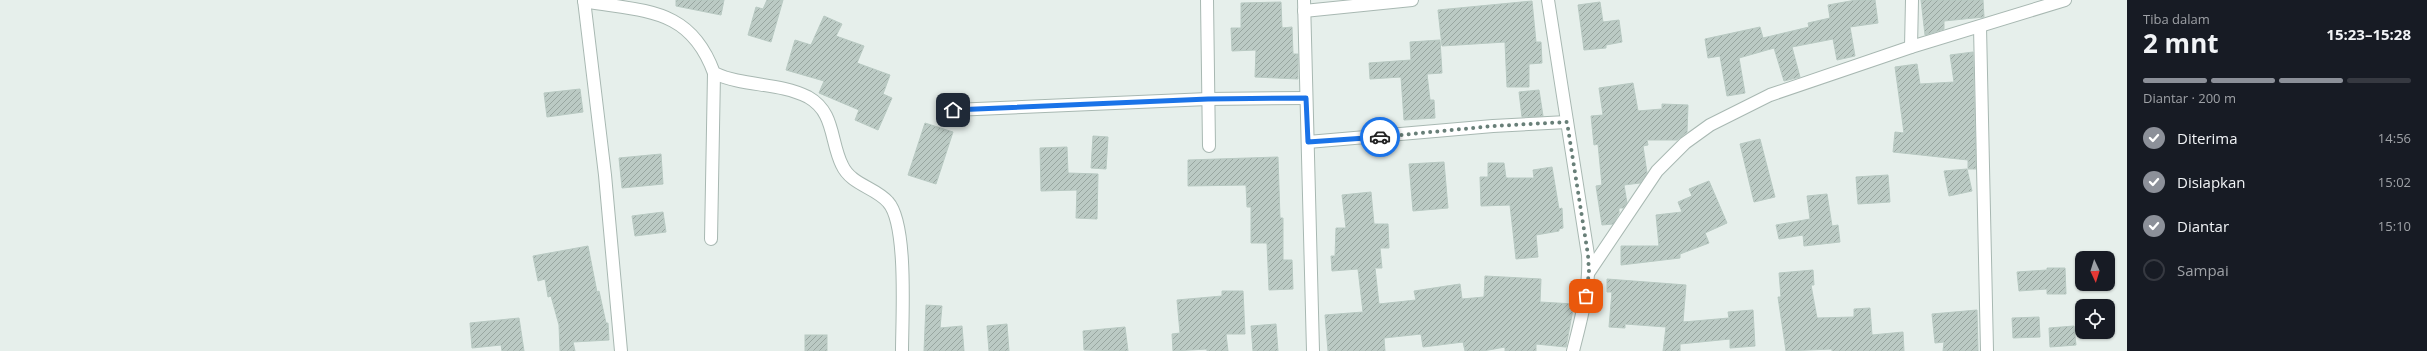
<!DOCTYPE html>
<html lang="id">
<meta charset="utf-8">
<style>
:root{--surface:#171b24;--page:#242831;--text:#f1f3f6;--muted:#9ea1a6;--line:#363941;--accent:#8c9099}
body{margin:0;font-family:"Open Sans",sans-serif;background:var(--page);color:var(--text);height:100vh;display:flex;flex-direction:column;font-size:15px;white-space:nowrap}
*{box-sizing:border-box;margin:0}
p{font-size:13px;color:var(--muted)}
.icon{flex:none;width:22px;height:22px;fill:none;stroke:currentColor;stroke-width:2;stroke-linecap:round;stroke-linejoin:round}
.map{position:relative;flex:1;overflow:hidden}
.drawer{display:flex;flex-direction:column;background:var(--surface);width:300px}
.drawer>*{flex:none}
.needle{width:26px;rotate:176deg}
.fabs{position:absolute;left:2075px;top:251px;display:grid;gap:8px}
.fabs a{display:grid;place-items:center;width:40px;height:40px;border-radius:8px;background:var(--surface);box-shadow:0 1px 3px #0004;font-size:20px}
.pin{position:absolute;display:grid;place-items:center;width:34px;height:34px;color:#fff;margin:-17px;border-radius:8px;box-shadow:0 2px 6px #0006}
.courier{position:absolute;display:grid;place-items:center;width:40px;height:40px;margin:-20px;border:3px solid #1a73e8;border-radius:50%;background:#fff;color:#222;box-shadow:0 1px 5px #0007}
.headline em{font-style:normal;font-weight:700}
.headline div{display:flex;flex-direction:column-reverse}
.headline{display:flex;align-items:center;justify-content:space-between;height:68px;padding:0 16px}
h1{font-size:26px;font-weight:700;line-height:30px}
.bar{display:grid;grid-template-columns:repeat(4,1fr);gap:6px 4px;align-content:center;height:48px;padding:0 16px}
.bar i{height:5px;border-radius:3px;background:var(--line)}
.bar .selected{background:var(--accent)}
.bar p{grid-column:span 4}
ol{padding:0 16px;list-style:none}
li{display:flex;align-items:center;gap:12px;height:44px}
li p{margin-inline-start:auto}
li .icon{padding:4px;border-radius:50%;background:var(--accent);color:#fff;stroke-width:4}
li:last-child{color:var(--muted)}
li i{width:22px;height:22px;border:2px solid var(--line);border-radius:50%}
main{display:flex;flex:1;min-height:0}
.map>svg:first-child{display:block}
.building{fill:url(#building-hatch);stroke:#b8c9c2}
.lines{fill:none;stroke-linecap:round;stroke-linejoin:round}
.minor-casing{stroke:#a8b8b2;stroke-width:14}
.tertiary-casing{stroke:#a8b8b2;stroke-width:14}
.minor{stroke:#fff;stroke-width:12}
.tertiary{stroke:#fff;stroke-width:12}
.done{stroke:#687f78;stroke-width:4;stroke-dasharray:0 7.2}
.route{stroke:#1a73e8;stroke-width:5}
</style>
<main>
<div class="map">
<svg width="2127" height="351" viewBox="0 0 2127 351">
<defs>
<pattern id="building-hatch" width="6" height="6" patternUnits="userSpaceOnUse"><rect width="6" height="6" fill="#bbcac4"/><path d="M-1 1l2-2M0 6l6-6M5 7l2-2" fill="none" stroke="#98a6a0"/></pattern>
</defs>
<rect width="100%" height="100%" fill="#e6efeb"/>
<g class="building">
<polygon points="676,0 724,0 721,15 676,6"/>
<polygon points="767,0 783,0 771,42 748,35 756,7 763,9"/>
<polygon points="1856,0 1875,0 1878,23 1850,27 1855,56 1837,60 1833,39 1792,47 1800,77 1784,81 1774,48 1739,58 1745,93 1727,96 1720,56 1708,58 1705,39 1760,27 1763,38 1809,27 1808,23 1830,18 1828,5"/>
<polygon points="1921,0 1983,0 1984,17 1944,21 1944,29 1925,35"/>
<polygon points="1532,1 1536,42 1541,42 1542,63 1529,64 1529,87 1507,87 1505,42 1442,46 1438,10"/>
<polygon points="1281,2 1282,28 1292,27 1293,54 1298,54 1298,79 1255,77 1256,50 1232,51 1231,28 1241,28 1241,3"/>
<polygon points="1600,2 1603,22 1619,20 1622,42 1606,45 1606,48 1584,50 1578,5"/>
<polygon points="824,16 842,24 836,36 864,46 857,63 890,75 883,94 892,98 878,130 855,120 859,110 819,93 824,81 786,70 795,40 811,45"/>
<polygon points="1440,40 1442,73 1427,74 1430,100 1434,100 1435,118 1404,120 1401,77 1370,79 1369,63 1411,60 1410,42"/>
<polygon points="1973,52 1976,169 1968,169 1968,160 1893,152 1895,132 1904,133 1895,67 1917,64 1920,84 1954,82 1950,55"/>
<polygon points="1633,83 1638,111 1662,109 1662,104 1688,105 1687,132 1677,140 1647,140 1648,145 1643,146 1647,173 1640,183 1624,185 1627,203 1623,208 1619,208 1619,213 1613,224 1602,225 1596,186 1602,185 1598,144 1594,145 1591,116 1603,115 1599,88"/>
<polygon points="580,89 583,112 547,117 544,93"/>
<polygon points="1539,90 1543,116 1522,117 1519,92"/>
<polygon points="925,123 953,132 936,184 908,175"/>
<polygon points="1093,136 1108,137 1106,169 1091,168"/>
<polygon points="1760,139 1775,197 1754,202 1740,144"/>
<polygon points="1067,147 1068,173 1098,174 1097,219 1076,218 1077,190 1041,191 1040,148"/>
<polygon points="661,154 663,184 622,188 619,158"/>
<polygon points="1278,157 1280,218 1283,218 1283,260 1292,260 1293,289 1269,290 1267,243 1251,243 1251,207 1247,207 1246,185 1188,186 1188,160"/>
<polygon points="1444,162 1448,208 1413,211 1409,164"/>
<polygon points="1488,163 1504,163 1506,178 1534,178 1533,170 1552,167 1559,209 1562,208 1563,228 1559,229 1559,231 1536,235 1538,257 1516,259 1510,205 1481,206 1480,177 1488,177"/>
<polygon points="1967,169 1972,191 1949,196 1944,171"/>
<polygon points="1888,175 1890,202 1858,204 1856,177"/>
<polygon points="1709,181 1727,223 1705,233 1709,243 1680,254 1680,258 1621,265 1621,246 1659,246 1656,215 1682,212 1678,202 1692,196 1689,189"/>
<polygon points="1371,192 1374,224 1388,224 1389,248 1380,248 1382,268 1375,268 1379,304 1416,300 1414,291 1460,284 1462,299 1484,297 1485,276 1541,279 1540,302 1574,304 1566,347 1536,344 1536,351 1505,351 1505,347 1483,351 1465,351 1463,342 1423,347 1421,334 1384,338 1385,351 1328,351 1325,315 1363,312 1358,269 1332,271 1331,256 1335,256 1336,228 1346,228 1342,195"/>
<polygon points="1827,194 1832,226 1838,225 1840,242 1804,246 1803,235 1779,239 1776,225 1810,219 1807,196"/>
<polygon points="663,212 666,232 635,236 632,216"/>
<polygon points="588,246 597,292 599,291 606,323 608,323 609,340 573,342 575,351 560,351 559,325 551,296 548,297 545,279 538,281 533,256"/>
<polygon points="2047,268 2065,268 2066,294 2047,294 2047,289 2019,291 2017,272 2047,270"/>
<polygon points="1813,270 1814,285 1811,285 1817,318 1854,317 1854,309 1870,308 1872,335 1903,332 1904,351 1832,351 1832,349 1786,351 1778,297 1781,297 1779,273"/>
<polygon points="1607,279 1686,285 1683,322 1729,318 1728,312 1753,310 1755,346 1730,348 1730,339 1680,344 1680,351 1663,351 1666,327 1625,324 1625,328 1609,327 1612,292 1607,292"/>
<polygon points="1222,291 1243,291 1245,334 1226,334 1228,351 1207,351 1207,349 1173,351 1172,334 1180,333 1177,300 1222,296"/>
<polygon points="926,305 942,306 940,328 962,326 964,351 924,351"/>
<polygon points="1977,310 1978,351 1943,351 1944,342 1935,343 1932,314"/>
<polygon points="2039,317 2040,337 2013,338 2012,318"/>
<polygon points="519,318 524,351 502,351 501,345 472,348 470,323"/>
<polygon points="1007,324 1009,351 989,351 987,326"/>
<polygon points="1276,324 1278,351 1253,351 1251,326"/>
<polygon points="2074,326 2076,345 2050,347 2049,328"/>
<polygon points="1125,327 1128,351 1084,350 1083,331"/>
<rect x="805" y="335" width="22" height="16"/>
</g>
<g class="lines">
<defs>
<g id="minor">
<polyline points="584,0 605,175 621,351"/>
<polyline points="1207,0 1209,146"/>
<polyline points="1304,0 1313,351"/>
<path d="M584,1C645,12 690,7 714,73C744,87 778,82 808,97C835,112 830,141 842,165C851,185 875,187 888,202C908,224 902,319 902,351"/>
<polyline points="1304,11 1412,0"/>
<polyline points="1980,27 1987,351"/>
<polyline points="1911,47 1912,0"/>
<polyline points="953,110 1208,99 1306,98"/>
<polyline points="1308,142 1493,126 1567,122"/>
<polyline points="711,239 714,73"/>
<polyline points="1589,272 1657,171 1685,143 1710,125 1770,95 1911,47 2065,0"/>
</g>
<path id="tertiary" d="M1548,0L1588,255C1590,288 1581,319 1573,351"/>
</defs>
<use href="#minor" class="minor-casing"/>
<use href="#tertiary" class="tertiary-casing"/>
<use href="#minor" class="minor"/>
<use href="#tertiary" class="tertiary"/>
</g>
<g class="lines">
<polyline class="done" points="1380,137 1493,126 1567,122 1588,255 1589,272 1586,296"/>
<polyline class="route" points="953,110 1208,99 1306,98 1308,142 1380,137"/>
</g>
</svg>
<div class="fabs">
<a><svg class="needle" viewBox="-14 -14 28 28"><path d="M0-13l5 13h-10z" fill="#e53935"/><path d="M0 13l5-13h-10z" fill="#9ea1a6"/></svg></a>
<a><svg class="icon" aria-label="locate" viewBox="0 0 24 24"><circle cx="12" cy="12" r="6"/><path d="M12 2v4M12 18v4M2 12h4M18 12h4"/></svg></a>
</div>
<div class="pin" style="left:1586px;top:296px;background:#ea580c"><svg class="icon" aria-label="bag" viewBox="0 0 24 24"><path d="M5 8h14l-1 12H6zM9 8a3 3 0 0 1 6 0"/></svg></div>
<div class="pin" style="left:953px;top:110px;background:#1f2937"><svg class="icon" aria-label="home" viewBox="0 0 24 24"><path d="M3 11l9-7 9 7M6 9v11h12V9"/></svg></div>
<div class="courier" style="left:1380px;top:137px"><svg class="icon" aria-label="car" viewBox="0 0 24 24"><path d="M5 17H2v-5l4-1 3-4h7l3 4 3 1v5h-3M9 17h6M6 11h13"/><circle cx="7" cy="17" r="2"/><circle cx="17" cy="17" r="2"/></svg></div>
</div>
<section class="drawer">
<div class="headline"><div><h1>2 mnt</h1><p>Tiba dalam</p></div><em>15:23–15:28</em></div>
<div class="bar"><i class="selected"></i><i class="selected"></i><i class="selected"></i><i></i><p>Diantar · 200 m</p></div>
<ol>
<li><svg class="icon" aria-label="check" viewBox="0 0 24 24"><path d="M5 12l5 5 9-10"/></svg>Diterima<p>14:56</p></li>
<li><svg class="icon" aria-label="check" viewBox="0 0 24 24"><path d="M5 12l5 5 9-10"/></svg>Disiapkan<p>15:02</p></li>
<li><svg class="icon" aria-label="check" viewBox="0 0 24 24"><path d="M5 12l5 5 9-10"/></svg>Diantar<p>15:10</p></li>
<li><i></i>Sampai</li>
</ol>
</section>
</main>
